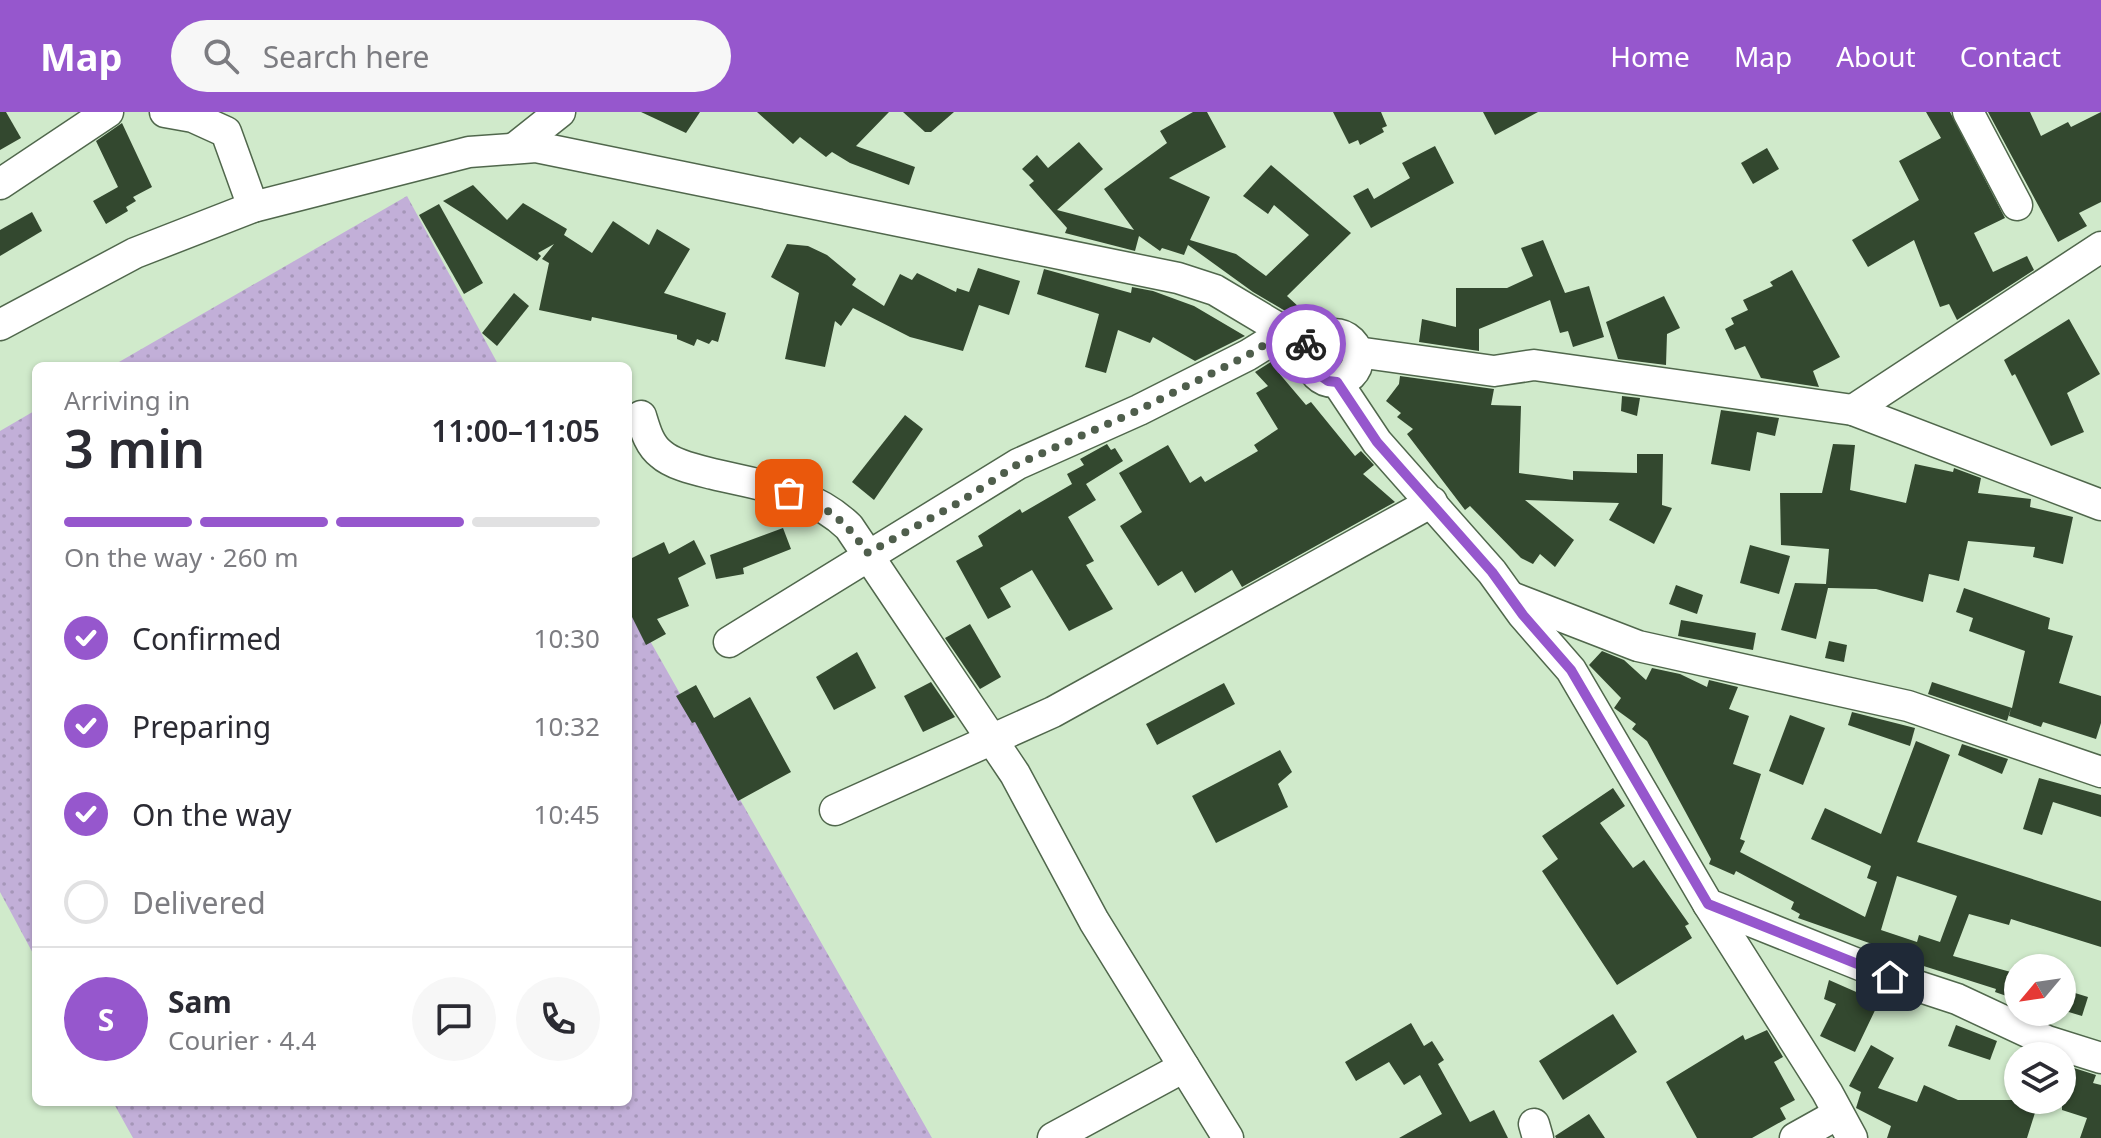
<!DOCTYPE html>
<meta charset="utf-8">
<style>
:root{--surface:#fff;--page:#f7f7f7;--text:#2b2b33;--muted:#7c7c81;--line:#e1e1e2;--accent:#9657cd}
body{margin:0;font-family:"Noto Sans",sans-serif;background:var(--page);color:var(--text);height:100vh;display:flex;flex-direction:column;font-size:30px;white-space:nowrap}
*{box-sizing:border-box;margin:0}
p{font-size:26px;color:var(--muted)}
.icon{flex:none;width:44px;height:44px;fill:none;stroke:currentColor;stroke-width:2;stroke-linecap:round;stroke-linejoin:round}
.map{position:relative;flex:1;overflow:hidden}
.side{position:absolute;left:32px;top:250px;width:600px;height:744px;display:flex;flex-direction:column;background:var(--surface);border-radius:12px;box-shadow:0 2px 6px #0004}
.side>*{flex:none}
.needle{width:52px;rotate:241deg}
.tools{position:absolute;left:2004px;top:842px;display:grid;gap:16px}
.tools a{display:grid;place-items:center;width:72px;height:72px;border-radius:50%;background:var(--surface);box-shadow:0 2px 6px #0004;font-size:40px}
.pin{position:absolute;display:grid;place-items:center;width:68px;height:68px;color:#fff;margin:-34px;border-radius:16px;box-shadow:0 4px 12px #0006}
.courier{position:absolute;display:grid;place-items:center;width:80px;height:80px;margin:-40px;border:6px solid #9657cd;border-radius:50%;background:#fff;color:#222;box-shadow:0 2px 10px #0007}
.head em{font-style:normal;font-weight:600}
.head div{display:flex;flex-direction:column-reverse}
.head{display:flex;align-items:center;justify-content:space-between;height:136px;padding:0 32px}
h1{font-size:52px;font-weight:600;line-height:60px}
.bar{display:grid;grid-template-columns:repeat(4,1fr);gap:12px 8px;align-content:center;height:96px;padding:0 32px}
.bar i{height:10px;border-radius:6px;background:var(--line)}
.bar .selected{background:var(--accent)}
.bar p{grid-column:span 4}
.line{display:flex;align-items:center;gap:20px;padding:0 32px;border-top:2px solid var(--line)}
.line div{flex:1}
.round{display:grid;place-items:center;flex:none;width:84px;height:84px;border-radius:42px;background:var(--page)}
ol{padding:0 32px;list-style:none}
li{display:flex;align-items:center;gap:24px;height:88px}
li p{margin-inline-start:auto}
li .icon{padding:8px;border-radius:50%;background:var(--accent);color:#fff;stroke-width:4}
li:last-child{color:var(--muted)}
li i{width:44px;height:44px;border:4px solid var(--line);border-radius:50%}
header{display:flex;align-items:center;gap:48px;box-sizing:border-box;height:112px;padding:0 40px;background:var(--accent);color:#fff}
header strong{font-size:38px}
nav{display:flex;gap:44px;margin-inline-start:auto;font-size:28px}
.search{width:560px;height:72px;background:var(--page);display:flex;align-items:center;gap:20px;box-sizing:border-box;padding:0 28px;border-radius:44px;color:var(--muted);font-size:30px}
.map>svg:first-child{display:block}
.grass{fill:url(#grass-dots)}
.building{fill:#33482f;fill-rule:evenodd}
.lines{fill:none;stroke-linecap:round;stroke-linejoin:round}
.minor-casing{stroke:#50674c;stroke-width:33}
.minor{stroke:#fff;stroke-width:30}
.done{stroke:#4f5e4c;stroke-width:8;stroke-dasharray:0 14.4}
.route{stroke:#9657cd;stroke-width:10}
</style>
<header>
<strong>Map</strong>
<div class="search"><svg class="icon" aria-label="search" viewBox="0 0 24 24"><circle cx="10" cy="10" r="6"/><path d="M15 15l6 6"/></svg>Search here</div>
<nav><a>Home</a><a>Map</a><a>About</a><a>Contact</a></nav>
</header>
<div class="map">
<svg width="2101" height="1026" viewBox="0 0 2101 1026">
<defs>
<pattern id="grass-dots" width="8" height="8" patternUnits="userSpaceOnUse" patternTransform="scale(2)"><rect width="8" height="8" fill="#c2afd8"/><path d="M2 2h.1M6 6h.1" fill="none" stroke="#a596b8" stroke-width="1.8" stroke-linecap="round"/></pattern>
</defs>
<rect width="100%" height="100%" fill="#d0eacb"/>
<g class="grass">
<polygon points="407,84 499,254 112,254"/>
<polygon points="36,298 36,847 0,780 0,319"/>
<polygon points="628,490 932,1026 133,1026 113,990 628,990"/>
</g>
<g class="building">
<polygon points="0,0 6,0 21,26 0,38"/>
<polygon points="641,0 700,0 686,21"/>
<polygon points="757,0 889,0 856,34 915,55 909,73 850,51 832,40 826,45 800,25 793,32"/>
<polygon points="903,0 954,0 931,20 925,20"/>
<polygon points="1193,0 1207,0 1226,35 1169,66 1210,85 1190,128 1236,142 1266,164 1309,123 1274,93 1268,102 1243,84 1271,53 1351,121 1287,184 1313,208 1309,213 1253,180 1188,133 1184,143 1162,136 1160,139 1139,124 1135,139 1065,121 1067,116 1029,73 1034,69 1022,57 1037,43 1048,56 1079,30 1103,57 1057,98 1134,118 1104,77 1167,31 1160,19"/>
<polygon points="1333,0 1381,0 1387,14 1382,16 1384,20 1360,33 1358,28 1349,32"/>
<polygon points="1483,0 1538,0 1495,23"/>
<polygon points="1926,0 1950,0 2005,106 1974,121 1993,160 2027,144 2034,158 1957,208 1949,192 1940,195 1914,128 1868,155 1852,128 1919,88 1899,49 1941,26"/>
<polygon points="1988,0 2030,0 2041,24 2068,10 2071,15 2101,0 2101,90 2079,101 2087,114 2058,130"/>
<polygon points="122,11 152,75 133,85 136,89 126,95 128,99 106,112 93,89 118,75 96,29"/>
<polygon points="1435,34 1454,71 1371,116 1353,84 1368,76 1374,87 1410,66 1402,51"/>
<polygon points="1767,36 1779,57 1753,72 1741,51"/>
<polygon points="473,73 507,108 523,91 567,117 564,123 592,141 613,109 649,133 657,117 690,137 664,181 726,201 718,230 712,228 709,232 697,227 694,234 677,227 677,223 592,205 591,209 539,198 549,151 542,147 554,132 538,141 541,144 537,149 443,89"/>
<polygon points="439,92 483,171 464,182 419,103"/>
<polygon points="32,100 42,119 0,144 0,118"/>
<polygon points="1543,128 1565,181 1589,174 1604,225 1573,235 1568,219 1560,221 1550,188 1479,217 1479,239 1419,230 1422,207 1456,215 1456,176 1507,176 1533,164 1521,136"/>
<polygon points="787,132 808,134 827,143 856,167 852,173 884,194 900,162 912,168 917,161 956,180 957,176 969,180 978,156 1020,169 1009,203 979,193 963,239 910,225 853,196 841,214 835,209 825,255 785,247 799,181 771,165"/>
<polygon points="1044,157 1131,181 1132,175 1153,179 1194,194 1245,224 1195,249 1153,225 1150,231 1118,218 1106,261 1085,255 1099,202 1037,182"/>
<polygon points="1792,158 1840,245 1813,259 1819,275 1761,266 1745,234 1735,238 1725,217 1734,212 1731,206 1748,198 1743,188 1773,174 1770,170"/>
<polygon points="514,181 529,194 497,234 482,221"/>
<polygon points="1664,184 1680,216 1667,222 1666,253 1618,247 1606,210"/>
<polygon points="2069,207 2100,262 2067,281 2084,320 2051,334 2015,262 2012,264 2004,248"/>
<polygon points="1274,248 1281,256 1278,260 1306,293 1311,290 1355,344 1361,339 1374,353 1363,362 1395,390 1242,475 1232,458 1195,481 1182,459 1158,474 1120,414 1142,400 1119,361 1168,333 1190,371 1201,364 1205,370 1258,339 1254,333 1278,317 1256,281 1268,274 1255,260"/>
<polygon points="1400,264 1494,277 1491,293 1521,294 1519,361 1573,368 1573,359 1637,361 1637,342 1663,342 1662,393 1672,396 1654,432 1609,408 1619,391 1525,388 1574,428 1555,455 1540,442 1533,452 1521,446 1470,394 1465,398 1407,322 1413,317 1397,305 1401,301 1386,289 1399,272"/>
<polygon points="1622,284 1640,286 1637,304 1621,299"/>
<polygon points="1721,298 1779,306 1775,324 1757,320 1750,359 1711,352"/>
<polygon points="905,303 923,317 874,388 852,370"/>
<polygon points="1107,332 1111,338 1115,336 1123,349 1086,372 1096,388 1068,405 1094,449 1086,453 1113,497 1069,519 1032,458 1000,476 1011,495 988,507 956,449 983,434 978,424 1020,397 1022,401 1072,372 1067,362 1084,353 1080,347"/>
<polygon points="1833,332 1855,333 1850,378 1906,391 1915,352 1953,360 1954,356 1981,366 1978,381 2031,387 2030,395 2073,405 2063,452 2033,445 2035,435 1968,429 1959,469 1929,462 1923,490 1876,477 1828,476 1816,527 1781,518 1795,471 1826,472 1829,437 1781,433 1780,381 1822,381"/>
<polygon points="783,416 791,437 743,456 744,462 716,467 710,443"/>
<polygon points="694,428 706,452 678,466 689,494 657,507 666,522 646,533 628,497 628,448 664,430 669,442"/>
<polygon points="1750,433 1790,444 1779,482 1740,471"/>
<polygon points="1676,473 1703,483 1697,502 1669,492"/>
<polygon points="1964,476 2050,506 2048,517 2073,524 2059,571 2101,584 2101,611 2096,627 2043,610 2041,615 2009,604 2011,596 2007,609 1928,582 1932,570 2012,596 2025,539 1969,519 1973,506 1956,500"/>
<polygon points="1681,508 1756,521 1753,538 1678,524"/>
<polygon points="970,512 1001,565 980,577 945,526"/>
<polygon points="1829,529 1847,533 1844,550 1825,546"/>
<path d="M1602,539L1624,548L1646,568L1652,556L1680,562L1707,575L1709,568L1738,575L1729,597L1749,604L1733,652L1761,662L1740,727L1745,729L1740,740L1865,805L1877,770L1867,766L1871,754L1811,727L1825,696L1881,722L1916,629L1950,643L1917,730L2101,789V835L2011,807L2009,813L1969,802L1953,844L2018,862V888L1995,880L1996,877L1911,850L1912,846L1798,806L1800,802L1791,797L1794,790L1736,759L1734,763L1709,752L1711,747L1647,629L1632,617L1636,612L1614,596L1621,586L1589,553ZM1897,764L1957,784L1940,830L1919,823L1917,830L1881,818Z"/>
<polygon points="857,540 876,576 834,598 816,565"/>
<polygon points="931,570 955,605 923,620 904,584"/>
<polygon points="1224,571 1235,592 1157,633 1146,612"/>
<polygon points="696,573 714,606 750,585 791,660 738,689 695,610 692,611 676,584"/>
<polygon points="1852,600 1915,616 1910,634 1848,613"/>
<polygon points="1790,603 1825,616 1803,673 1769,659"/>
<polygon points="1962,632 2008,647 2002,662 1958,643"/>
<polygon points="1280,638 1292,660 1278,672 1288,695 1216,731 1192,684"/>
<polygon points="2039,666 2101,683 2101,705 2053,690 2042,723 2023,717"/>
<polygon points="1613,676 1625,694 1600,711 1633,756 1644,748 1689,812 1685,814 1692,826 1617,873 1542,759 1558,747 1542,724"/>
<polygon points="1829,868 1879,890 1855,940 1820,924 1836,892 1824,887"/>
<polygon points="2062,877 2088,885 2082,904 2062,898"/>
<polygon points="1613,902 1637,940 1563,988 1539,949"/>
<polygon points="1411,911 1424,934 1432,929 1444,948 1438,952 1470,1010 1494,998 1508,1026 1399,1026 1442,1002 1420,963 1404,973 1389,950 1356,969 1345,950"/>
<polygon points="1956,913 1997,929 1990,948 1948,934"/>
<polygon points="1767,918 1783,945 1774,950 1795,988 1780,996 1786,1007 1752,1026 1697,1026 1666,970 1743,923 1745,928"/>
<polygon points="1871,933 1894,946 1878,976 1917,990 1924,973 1958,988 2039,988 2027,1026 1887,1026 1891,1014 1856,996 1861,980 1849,974"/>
<polygon points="2074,956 2096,963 2093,971 2101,973 2101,1026 2080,1026 2087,1006 2062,998 2062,984"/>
<polygon points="1589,1002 1605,1026 1556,1026 1555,1024"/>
</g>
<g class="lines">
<defs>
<g id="minor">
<polyline points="165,0 193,5 226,20 253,95"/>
<polyline points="1968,0 2017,93"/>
<polyline points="516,35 560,0"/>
<polyline points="0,72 108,0"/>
<polyline points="0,213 135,141 253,95 469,40 536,35 1178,166 1215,178 1312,236"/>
<circle cx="1334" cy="246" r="24"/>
<polyline points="1357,240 1494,259 1534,253 1853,298 2101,393"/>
<polyline points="1337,270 1377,330 1492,460 1523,503 1571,558 1708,792 1890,865 1957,887 2047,929 2101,946"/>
<polyline points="1853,298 2101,135"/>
<path d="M641,304C645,317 649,333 661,342C673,353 697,358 713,362C763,374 812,379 849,415L1015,662L1094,809L1228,1026"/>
<polyline points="1511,485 1638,534 1908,594 2101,660"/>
<polyline points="729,530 1018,352 1139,298 1248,243 1285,220"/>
<polyline points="835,698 1053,600 1432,390"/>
<polyline points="1708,792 1827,980 1852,1026"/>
<polyline points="1534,1012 1538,1026"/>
<polyline points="1053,1026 1184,955"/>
<polyline points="1795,1026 1838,1002"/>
</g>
</defs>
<use href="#minor" class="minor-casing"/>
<use href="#minor" class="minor"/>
</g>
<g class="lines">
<path class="done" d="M789,381C830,396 842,406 868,441L960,390L1018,352L1139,298L1248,243L1285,220L1306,232"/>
<polyline class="route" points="1306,232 1312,236 1314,259 1328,269 1337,270 1377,330 1492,460 1523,503 1571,558 1708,792 1890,865"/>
</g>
</svg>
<div class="tools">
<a><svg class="needle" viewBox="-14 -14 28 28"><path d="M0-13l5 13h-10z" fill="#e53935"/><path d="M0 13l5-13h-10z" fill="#7c7c81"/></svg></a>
<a><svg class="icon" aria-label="layers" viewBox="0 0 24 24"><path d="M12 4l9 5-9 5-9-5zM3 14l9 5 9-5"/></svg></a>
</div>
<div class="pin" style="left:789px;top:381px;background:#ea580c"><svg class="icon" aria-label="bag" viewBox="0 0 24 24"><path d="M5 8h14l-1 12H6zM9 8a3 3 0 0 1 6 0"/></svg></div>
<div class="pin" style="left:1890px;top:865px;background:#1f2937"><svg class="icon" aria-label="home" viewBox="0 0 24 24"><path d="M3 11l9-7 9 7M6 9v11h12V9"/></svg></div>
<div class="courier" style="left:1306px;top:232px"><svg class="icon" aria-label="bike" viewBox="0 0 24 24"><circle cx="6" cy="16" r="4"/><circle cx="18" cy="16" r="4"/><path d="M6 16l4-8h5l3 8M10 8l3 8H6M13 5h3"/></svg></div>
<section class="side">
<div class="head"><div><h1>3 min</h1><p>Arriving in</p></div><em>11:00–11:05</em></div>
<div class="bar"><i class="selected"></i><i class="selected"></i><i class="selected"></i><i></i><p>On the way · 260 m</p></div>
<ol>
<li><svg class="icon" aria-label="check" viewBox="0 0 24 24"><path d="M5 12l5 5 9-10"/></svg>Confirmed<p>10:30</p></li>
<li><svg class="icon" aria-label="check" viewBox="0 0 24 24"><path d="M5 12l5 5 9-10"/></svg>Preparing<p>10:32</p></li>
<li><svg class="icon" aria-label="check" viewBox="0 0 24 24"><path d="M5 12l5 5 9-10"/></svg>On the way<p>10:45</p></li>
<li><i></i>Delivered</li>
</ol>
<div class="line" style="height:144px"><b class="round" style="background:var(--accent);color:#fff">S</b><div><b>Sam</b><p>Courier · 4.4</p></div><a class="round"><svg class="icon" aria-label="chat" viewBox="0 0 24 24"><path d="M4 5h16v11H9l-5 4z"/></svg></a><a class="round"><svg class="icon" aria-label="phone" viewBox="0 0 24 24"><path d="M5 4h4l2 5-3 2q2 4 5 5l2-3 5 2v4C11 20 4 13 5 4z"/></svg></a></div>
</section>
</div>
